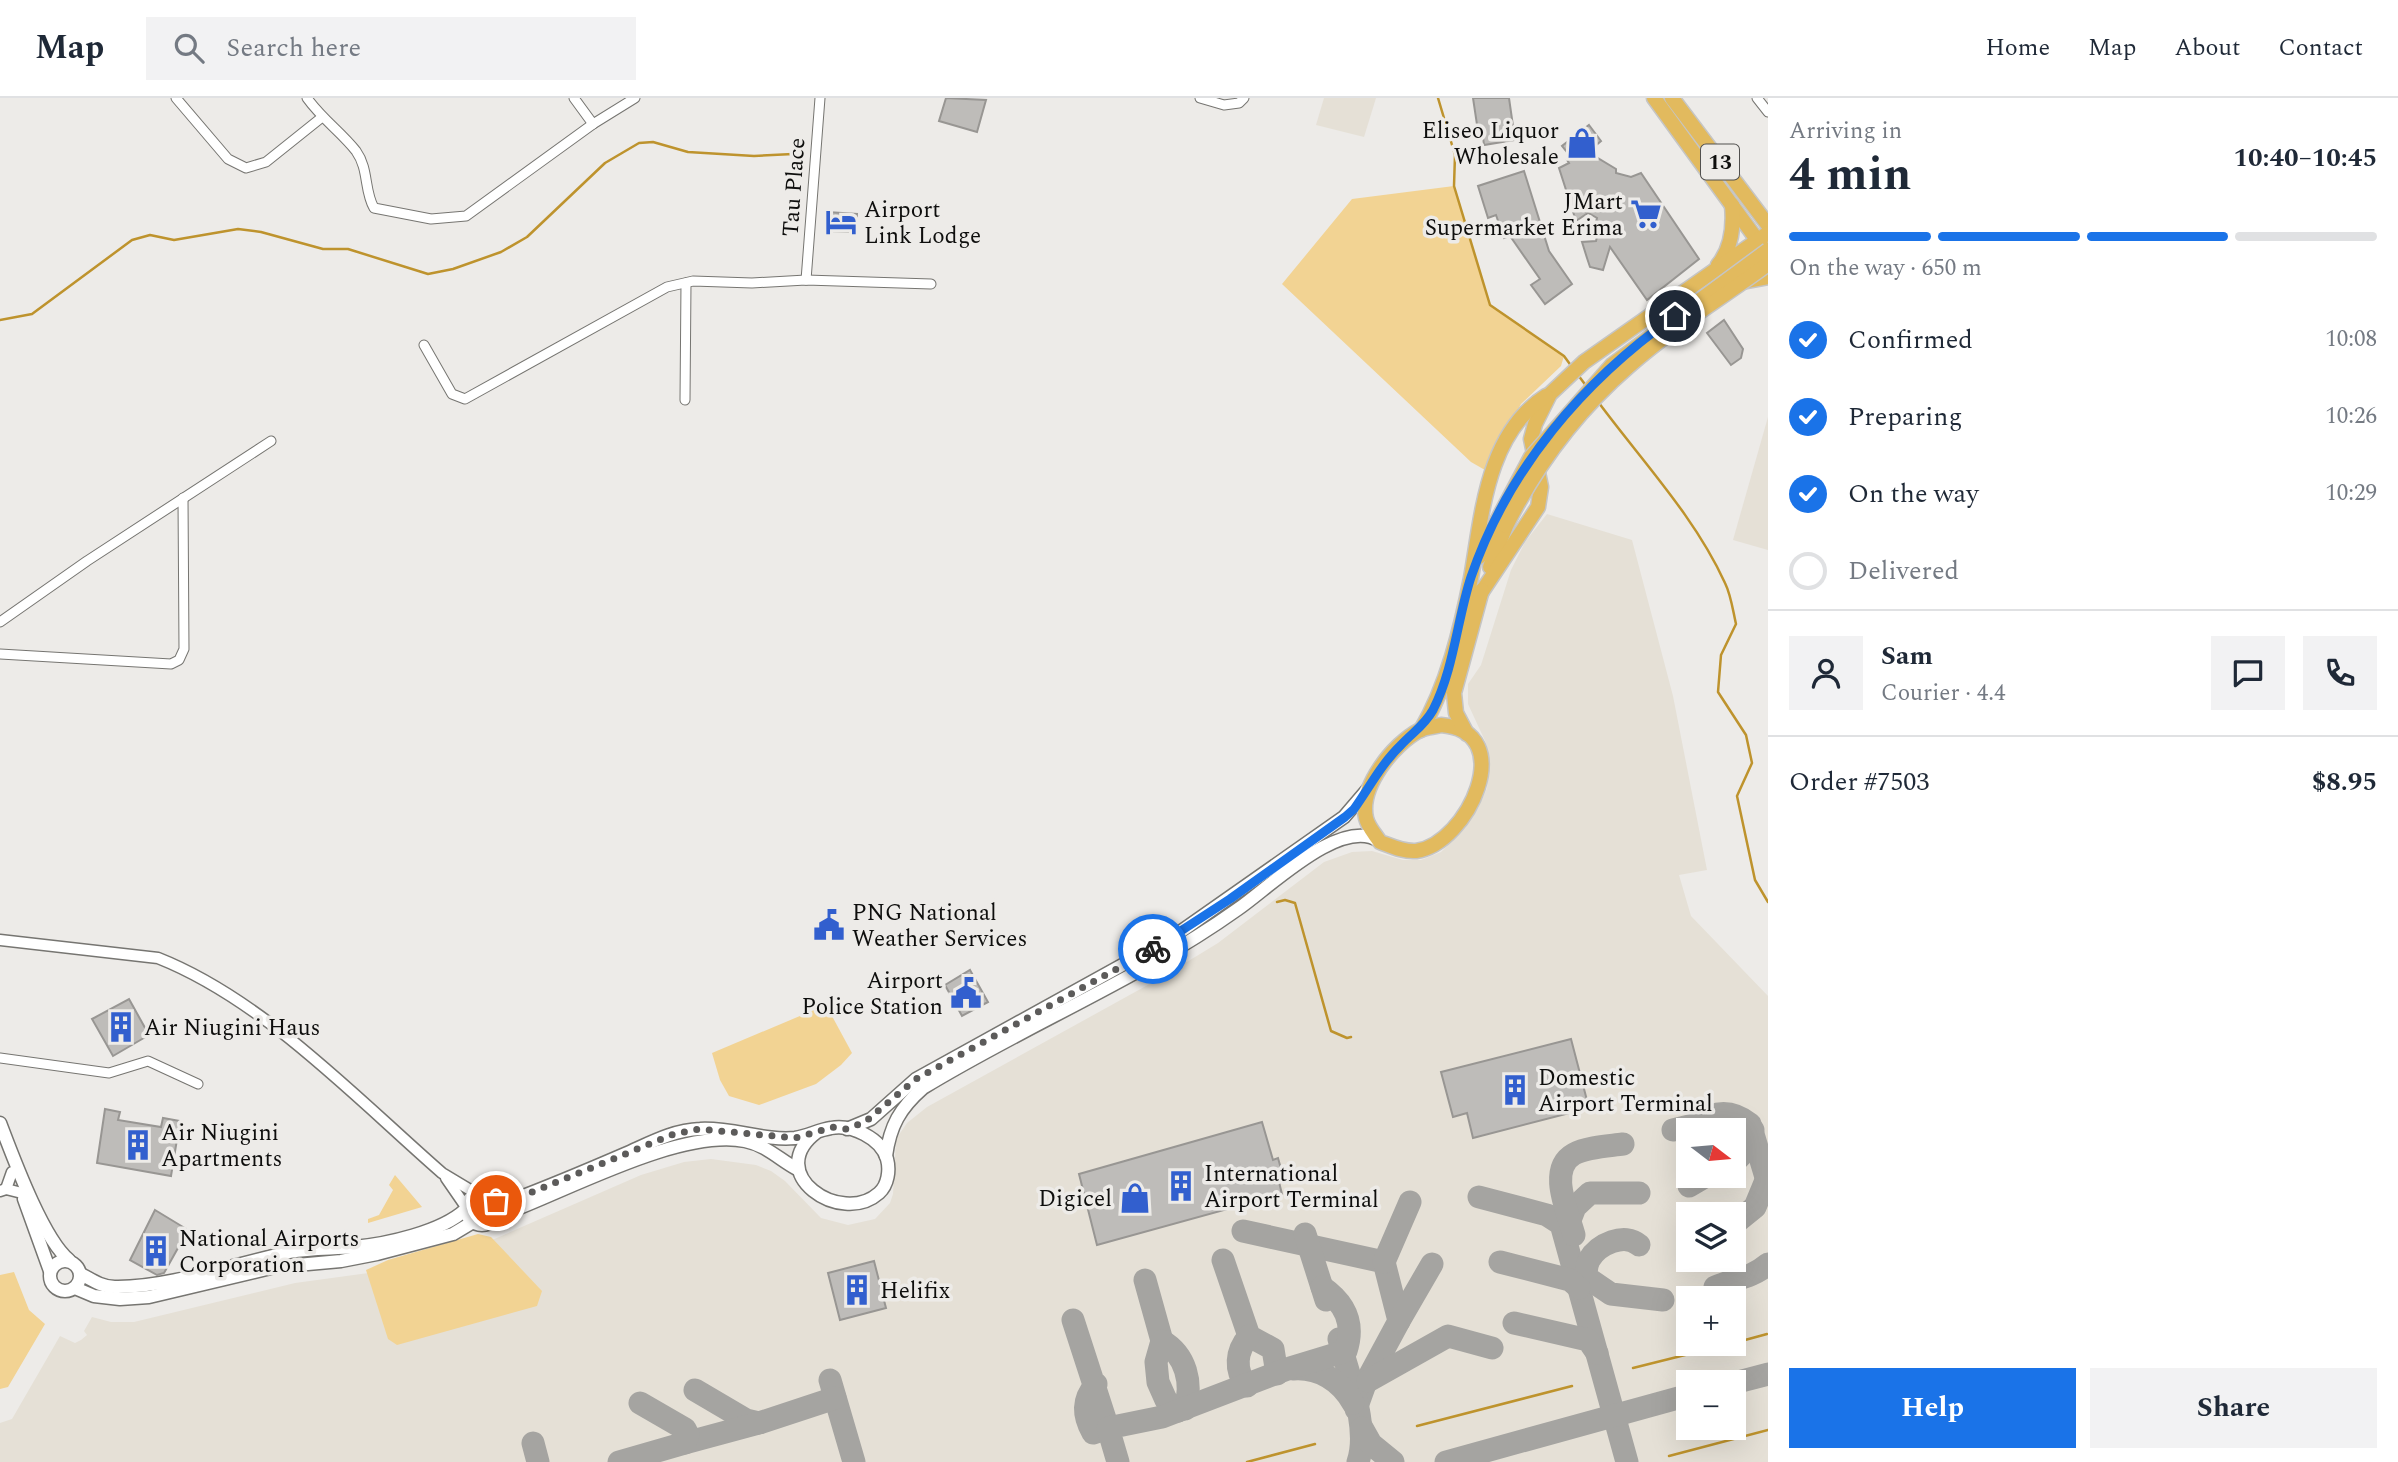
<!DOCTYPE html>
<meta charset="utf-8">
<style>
:root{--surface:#fff;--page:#f2f2f3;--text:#1f2937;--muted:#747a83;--line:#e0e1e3;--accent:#1a73e8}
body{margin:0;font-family:Spectral,serif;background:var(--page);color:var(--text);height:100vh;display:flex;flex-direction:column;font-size:26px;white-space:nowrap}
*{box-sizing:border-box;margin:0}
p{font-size:23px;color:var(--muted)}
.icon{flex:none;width:38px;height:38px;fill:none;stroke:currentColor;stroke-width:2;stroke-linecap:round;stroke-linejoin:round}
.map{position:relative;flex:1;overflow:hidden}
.panel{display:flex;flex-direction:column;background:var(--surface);width:630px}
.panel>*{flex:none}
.needle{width:46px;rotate:106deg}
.buttons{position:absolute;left:1676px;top:1020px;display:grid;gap:14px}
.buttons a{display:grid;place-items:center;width:70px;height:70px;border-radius:0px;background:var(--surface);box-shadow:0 7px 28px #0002;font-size:35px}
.pin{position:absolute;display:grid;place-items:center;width:60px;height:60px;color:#fff;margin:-30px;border:4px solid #fff;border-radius:50%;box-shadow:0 2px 7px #0007}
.courier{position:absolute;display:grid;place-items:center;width:70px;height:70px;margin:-35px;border:5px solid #1a73e8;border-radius:50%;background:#fff;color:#222;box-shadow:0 2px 9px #0007}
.head em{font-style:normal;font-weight:700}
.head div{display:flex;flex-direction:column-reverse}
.head{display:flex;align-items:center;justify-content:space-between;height:119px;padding:0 21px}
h1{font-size:46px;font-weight:700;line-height:52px}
.bar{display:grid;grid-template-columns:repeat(4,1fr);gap:10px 7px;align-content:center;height:84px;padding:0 21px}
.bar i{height:9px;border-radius:5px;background:var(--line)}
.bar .active{background:var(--accent)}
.bar p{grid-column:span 4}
.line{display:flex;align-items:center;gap:18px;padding:0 21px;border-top:2px solid var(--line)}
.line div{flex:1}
.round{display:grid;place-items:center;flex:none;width:74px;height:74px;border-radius:0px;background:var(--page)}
ol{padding:0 21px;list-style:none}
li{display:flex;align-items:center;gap:21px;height:77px}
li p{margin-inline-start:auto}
li .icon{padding:7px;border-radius:50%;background:var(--accent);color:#fff;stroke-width:4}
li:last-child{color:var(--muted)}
li i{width:38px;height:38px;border:4px solid var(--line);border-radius:50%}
.cta{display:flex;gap:14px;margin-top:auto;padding:14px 21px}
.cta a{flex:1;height:80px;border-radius:0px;background:var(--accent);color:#fff;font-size:28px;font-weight:700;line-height:80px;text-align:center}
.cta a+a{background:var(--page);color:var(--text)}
header{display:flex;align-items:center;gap:42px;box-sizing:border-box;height:98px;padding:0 35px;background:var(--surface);border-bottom:2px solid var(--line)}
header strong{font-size:33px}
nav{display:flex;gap:38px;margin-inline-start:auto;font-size:24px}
.search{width:490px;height:63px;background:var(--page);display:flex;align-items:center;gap:18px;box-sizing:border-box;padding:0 24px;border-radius:0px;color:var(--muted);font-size:26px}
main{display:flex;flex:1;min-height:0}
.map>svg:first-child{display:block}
.built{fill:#e5e0d6;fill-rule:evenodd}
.green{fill:#f2d393}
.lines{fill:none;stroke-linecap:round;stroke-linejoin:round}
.stream{stroke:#be932d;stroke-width:2.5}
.taxiway{stroke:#a5a4a1;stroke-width:23}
.building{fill:#bebcb9;stroke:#989693;stroke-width:2}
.minor-casing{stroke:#767571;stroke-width:11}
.tertiary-casing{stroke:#767571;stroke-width:13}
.secondary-casing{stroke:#767571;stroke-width:15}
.trunk-casing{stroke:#c5c5c5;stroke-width:17}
.minor{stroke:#fff;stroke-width:9}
.tertiary{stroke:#fff;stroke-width:10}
.secondary{stroke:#fff;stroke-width:12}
.trunk{stroke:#e2ba5e;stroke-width:14}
.trunk-bridge-casing{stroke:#c5c5c5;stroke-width:17;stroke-linecap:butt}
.trunk-bridge{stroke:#e2ba5e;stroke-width:14}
.done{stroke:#5c5b5a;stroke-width:7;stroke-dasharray:0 12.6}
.route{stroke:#1a73e8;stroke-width:9}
.labels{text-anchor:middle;stroke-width:7;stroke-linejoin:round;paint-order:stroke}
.shield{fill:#edebe8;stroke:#51504f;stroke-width:2}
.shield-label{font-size:21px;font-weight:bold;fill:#0e0e0d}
.poi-label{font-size:23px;fill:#0e0e0d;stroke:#edebe8;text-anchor:start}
.street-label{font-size:23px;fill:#0e0e0d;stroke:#edebe8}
</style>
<header>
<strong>Map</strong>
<div class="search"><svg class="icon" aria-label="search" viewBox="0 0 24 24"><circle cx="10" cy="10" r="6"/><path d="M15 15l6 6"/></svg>Search here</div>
<nav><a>Home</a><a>Map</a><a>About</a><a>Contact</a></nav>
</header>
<main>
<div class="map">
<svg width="1768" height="1364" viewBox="0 0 1768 1364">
<rect width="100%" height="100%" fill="#edebe8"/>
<g class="built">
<polygon points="1324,0 1376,0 1364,39 1316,27"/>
<polygon points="1768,319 1768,452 1733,442"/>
<path d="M1547,416L1632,442L1673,598L1707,772L1679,777L1691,818L1768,898V1364H0V1325L12,1321L60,1238L75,1245L81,1242L87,1237L84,1233L92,1219L111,1224H134L295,1185L383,1173L483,1146L641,1077L684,1064L711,1061L756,1067L771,1073L785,1083L821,1120L848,1127L875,1121L890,1105L893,1096L896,1041L907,1025L927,1009L1164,878L1218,845L1324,764L1352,754L1372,753L1403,762H1421L1441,754L1465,730L1478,710L1487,690L1489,669L1486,645L1468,606V586L1481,567L1511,472L1525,444ZM1689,1032H1734V1078H1689ZM1689,1116H1734V1162H1689ZM1689,1200H1734V1246H1689ZM1689,1284H1734V1330H1689Z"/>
</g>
<g class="green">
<polygon points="1454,88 1490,207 1564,258 1561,268 1521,306 1485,372 1471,364 1282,186 1352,101"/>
<polygon points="826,907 852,955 841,967 816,986 759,1007 729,998 720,982 712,955"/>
<polygon points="395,1077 422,1109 368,1125 368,1121 379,1117 393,1092 389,1087"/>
<polygon points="478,1136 491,1139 542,1193 537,1208 397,1247 388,1241 366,1172 388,1162"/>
<polygon points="14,1174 29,1212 45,1226 8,1289 0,1291 0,1177"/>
</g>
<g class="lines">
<g class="stream">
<polyline points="1438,0 1455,57 1454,88 1490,207 1564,258 1572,269"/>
<polyline points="0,222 32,216 132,142 150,137 174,142 238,131 261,134 323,151 348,151 428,176 453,171 501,154 527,139 605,65 639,45 653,44 688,54 754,58 793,56"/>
<polyline points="1578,277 1587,289"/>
<path d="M1599,305C1642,363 1695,419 1725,485C1731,497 1733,513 1736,526L1721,557L1718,594L1746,637L1752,665L1737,698L1755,782L1768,804"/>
<polyline points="1277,804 1285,802 1295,805 1331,933 1347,940 1351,939"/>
<polyline points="1734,1245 1767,1236"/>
<polyline points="1633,1270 1729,1246"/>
<polyline points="1417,1328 1572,1288"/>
<polyline points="1669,1358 1768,1332"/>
<polyline points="1247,1364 1315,1346"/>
</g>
<g class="taxiway">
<path d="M1698,1026C1715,1012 1732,1012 1750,1026L1768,1086"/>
<polyline points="1673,1032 1710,1023"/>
<polyline points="1734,1065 1747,1051 1753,1032"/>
<polyline points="1689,1088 1706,1078"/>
<polyline points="1479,1099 1547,1117 1561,1126 1627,1364"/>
<polyline points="1570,1122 1575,1109 1590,1095 1639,1095"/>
<polyline points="1734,1126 1755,1109 1767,1080"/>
<polyline points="1243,1133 1384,1164 1399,1223 1365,1286 1356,1311"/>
<polyline points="1305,1136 1326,1202"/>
<path d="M1574,1137C1568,1114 1547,1071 1574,1056C1587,1049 1609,1048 1623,1046"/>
<path d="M1639,1147C1625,1134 1598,1146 1589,1162C1587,1166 1586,1173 1586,1179L1611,1196L1663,1202"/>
<polyline points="1223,1162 1249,1238 1273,1251 1277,1276"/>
<polyline points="1384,1164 1410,1104"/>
<polyline points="1500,1164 1570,1182 1579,1190"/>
<polyline points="1145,1182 1162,1243 1156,1264 1158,1284 1166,1302 1178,1313"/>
<path d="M1715,1189C1734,1181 1752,1180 1768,1166"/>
<path d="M1073,1222L1108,1330L1093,1335C1083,1317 1082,1302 1096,1286"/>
<polyline points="1399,1223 1432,1166"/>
<polyline points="1514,1225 1588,1242 1597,1255"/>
<path d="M1339,1241C1348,1277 1370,1329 1358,1364"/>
<path d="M1162,1243C1186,1257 1193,1285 1185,1311"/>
<path d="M1293,1271C1319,1269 1341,1283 1353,1305"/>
<polyline points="830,1282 854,1364"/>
<polyline points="1368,1283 1448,1238 1492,1250"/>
<polyline points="1734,1285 1768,1276"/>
<path d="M1247,1288C1234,1272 1236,1253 1249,1238"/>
<polyline points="695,1292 746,1322 759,1325"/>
<polyline points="1362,1330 1371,1346 1393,1364"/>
<polyline points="533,1345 538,1364"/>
<polyline points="685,1345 759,1325 835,1300"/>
<polyline points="619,1364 685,1345 688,1337 685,1331 640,1305"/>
<path d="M1118,1364L1108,1330L1162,1319L1290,1270L1346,1253C1355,1225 1345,1205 1322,1189"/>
<polyline points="1446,1364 1689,1297"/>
</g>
</g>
<g class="building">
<polygon points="946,0 986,2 977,34 939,23"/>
<polygon points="1473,0 1509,0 1515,42 1484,47 1483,39 1479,40"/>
<polygon points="1589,27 1601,43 1588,54 1616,71 1616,75 1631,79 1641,75 1699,161 1647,202 1610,149 1603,172 1590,169 1587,160 1582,144 1596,143 1600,126 1596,124 1597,120 1588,115 1576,123 1559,70 1569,65 1567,62 1571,59 1562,48"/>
<polygon points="1524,73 1549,153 1572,186 1545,206 1531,187 1540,181 1510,138 1504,140 1496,117 1488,120 1478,88"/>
<polygon points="827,114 857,116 856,134 826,133"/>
<polygon points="1724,222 1743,251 1741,260 1731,267 1707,235"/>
<polygon points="970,872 988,904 962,918 945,887"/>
<polygon points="129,901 149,937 113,958 92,921"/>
<polygon points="1571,941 1589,1010 1473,1040 1467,1015 1453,1019 1441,974"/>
<polygon points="105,1011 120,1014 118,1022 161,1029 163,1020 180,1023 171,1078 97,1065"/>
<polygon points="1262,1024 1273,1062 1278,1060 1283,1078 1278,1080 1282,1096 1097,1147 1079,1076"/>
<polygon points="155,1112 188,1132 164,1175 157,1177 130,1162"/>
<polygon points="874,1163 886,1210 840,1222 828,1175"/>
</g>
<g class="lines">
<defs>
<g id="minor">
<polyline points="176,0 228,61 246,70 266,64 321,20"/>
<path d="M307,0C322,21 341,34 356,53C369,71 364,93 374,110L431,121L466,118L593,26L635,0"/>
<polyline points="574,0 593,26"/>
<polyline points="1200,0 1224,7 1239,5 1244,0"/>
<polyline points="1757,0 1768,14"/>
<polyline points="806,182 820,0"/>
<polyline points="424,247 452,296 465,301 667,189 693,183 752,185 806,182 931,186"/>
<polyline points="685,302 686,185"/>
<polyline points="0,524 87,463 271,343"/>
<polyline points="0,556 171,566 179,562 184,551 183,400"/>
<polyline points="0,960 109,975 148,963 198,986"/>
</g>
<g id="tertiary">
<path d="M0,842L158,860C264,902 356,1000 442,1075L472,1093L483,1095"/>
<polyline points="446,1080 466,1109"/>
<polyline points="6,1091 12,1074"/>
<polyline points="0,1093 6,1091 22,1095"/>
</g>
<g id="secondary">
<path d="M0,1025C13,1059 43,1141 69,1162"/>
<polyline points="847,1031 871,1021 916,981 1173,839 1344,719 1368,691"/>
<path d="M886,1058C890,1028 900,1010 923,990C1026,927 1140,881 1238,811C1270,789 1341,718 1379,743"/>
<circle cx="482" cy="1111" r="16"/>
<polyline points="24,1101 50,1173"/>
<path d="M496,1103L513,1102C550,1088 588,1072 625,1056C650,1045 673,1032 700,1031C732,1029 764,1043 795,1040C808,1038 818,1032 831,1030C851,1026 881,1040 887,1061C890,1072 888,1087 879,1095C841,1129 762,1075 817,1034"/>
<path d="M496,1119C562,1096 678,1030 745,1043C766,1047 780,1062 797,1071"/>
<circle cx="65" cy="1178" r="15"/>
<path d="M81,1176C92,1182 102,1189 115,1189C168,1190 237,1165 290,1154C311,1150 333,1151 354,1149C387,1146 441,1134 465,1112"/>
<polyline points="75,1190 94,1198 120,1201 149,1199 275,1169 341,1163 377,1156 453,1136 473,1124"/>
</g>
<g id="trunk">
<polyline points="1654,0 1763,150"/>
<polyline points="1672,0 1768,127"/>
<path d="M1718,167C1732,150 1734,128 1732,107"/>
<polyline points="1742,184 1768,179"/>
<polyline points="1479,459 1497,423"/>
<polyline points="1490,469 1506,428"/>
<polyline points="1479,498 1538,409 1541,389 1531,341 1535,326 1550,296 1584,264 1768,135"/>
<path d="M1441,627C1520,633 1468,746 1416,753C1403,754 1391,748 1380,744C1375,736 1368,729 1366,720C1359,689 1393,646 1420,632C1426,629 1435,629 1441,627Z"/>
<path d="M1421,632C1447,588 1461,531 1471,480C1482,418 1486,336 1546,298"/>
<polyline points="1467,636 1456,615 1454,595 1482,492"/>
</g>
</defs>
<use href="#minor" class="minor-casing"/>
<use href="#tertiary" class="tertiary-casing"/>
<use href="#secondary" class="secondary-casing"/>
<use href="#trunk" class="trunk-casing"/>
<use href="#minor" class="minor"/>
<use href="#tertiary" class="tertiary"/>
<use href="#secondary" class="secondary"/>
<use href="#trunk" class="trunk"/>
<defs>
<g id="trunk-bridge">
<polyline points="1497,423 1531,359 1612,267 1768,152"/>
<path d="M1506,428C1536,368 1578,312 1629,268C1672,230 1722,200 1768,166"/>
</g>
</defs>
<use href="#trunk-bridge" class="trunk-bridge-casing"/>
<use href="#trunk-bridge" class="trunk-bridge"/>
</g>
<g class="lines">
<polyline class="done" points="496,1103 513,1102 674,1036 699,1031 795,1040 834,1029 846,1031 865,1024 916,981 1153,851"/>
<path class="route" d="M1153,851L1230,801L1345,719L1354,711C1369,690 1382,665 1401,647C1413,634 1424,628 1433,612C1454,571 1457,522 1471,479C1508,371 1583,283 1675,218"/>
</g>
<defs>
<symbol id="shop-bare" viewBox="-9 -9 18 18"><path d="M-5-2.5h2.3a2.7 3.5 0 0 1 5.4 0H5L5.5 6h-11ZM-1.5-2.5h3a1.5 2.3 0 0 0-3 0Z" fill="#325fce" stroke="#edebe8" stroke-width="2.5" paint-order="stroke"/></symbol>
<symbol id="supermarket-bare" viewBox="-9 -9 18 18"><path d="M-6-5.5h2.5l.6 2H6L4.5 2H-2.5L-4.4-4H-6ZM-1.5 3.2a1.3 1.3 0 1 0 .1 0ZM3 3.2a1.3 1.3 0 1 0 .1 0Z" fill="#325fce" stroke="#edebe8" stroke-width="2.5" paint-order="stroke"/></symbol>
<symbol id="hotel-bare" viewBox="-9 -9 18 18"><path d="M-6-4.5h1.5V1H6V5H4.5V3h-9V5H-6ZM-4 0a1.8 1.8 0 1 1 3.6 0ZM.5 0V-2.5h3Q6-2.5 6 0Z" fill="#325fce" stroke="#edebe8" stroke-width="2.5" paint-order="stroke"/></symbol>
<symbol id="civic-bare" viewBox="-9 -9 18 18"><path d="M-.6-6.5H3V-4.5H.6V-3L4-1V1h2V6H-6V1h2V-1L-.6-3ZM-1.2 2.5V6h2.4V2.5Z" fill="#325fce" stroke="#edebe8" stroke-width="2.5" paint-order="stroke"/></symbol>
<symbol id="building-bare" viewBox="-9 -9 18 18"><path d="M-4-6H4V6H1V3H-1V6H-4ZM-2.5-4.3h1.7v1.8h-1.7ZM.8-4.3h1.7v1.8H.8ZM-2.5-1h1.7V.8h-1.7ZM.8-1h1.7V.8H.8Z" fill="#325fce" stroke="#edebe8" stroke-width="2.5" paint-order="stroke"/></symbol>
</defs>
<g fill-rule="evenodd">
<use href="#shop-bare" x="1560" y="23" width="44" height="44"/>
<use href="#supermarket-bare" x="1624" y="94" width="44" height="44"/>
<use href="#hotel-bare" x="819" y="102" width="44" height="44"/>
<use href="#civic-bare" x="807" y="805" width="44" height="44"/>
<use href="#civic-bare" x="944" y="873" width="44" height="44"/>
<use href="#building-bare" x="99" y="907" width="44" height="44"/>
<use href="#building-bare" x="1493" y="970" width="44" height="44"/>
<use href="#building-bare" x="116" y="1025" width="44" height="44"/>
<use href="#building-bare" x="1159" y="1066" width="44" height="44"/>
<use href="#shop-bare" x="1113" y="1078" width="44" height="44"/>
<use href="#building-bare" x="134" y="1131" width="44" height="44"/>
<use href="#building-bare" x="835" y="1170" width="44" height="44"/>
</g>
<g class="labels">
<rect class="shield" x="1701" y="46.5" width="38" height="35" rx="5"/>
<g class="shield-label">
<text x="1720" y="71">13</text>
</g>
<g class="poi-label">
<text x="1559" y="40" text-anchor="end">Eliseo Liquor<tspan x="1559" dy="26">Wholesale</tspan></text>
<text x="1623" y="111" text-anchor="end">JMart<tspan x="1623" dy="26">Supermarket Erima</tspan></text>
<text x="864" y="119">Airport<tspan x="864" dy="26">Link Lodge</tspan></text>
<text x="852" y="822">PNG National<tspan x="852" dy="26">Weather Services</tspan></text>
<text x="943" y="890" text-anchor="end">Airport<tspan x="943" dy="26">Police Station</tspan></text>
<text x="144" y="937">Air Niugini Haus</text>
<text x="1538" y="987">Domestic<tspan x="1538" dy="26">Airport Terminal</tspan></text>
<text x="161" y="1042">Air Niugini<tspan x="161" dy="26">Apartments</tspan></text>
<text x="1204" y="1083">International<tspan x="1204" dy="26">Airport Terminal</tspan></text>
<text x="1112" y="1108" text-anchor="end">Digicel</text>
<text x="179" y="1148">National Airports<tspan x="179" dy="26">Corporation</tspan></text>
<text x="880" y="1200">Helifix</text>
</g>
<g class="street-label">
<text transform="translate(793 89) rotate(-86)" y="8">Tau Place</text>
</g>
</g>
</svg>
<div class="buttons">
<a><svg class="needle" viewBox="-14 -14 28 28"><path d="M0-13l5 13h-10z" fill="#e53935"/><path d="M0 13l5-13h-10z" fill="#747a83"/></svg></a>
<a><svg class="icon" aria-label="layers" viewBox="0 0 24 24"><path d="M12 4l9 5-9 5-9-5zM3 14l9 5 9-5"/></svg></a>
<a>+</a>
<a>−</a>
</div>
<div class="pin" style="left:496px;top:1103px;background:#ea580c"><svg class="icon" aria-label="bag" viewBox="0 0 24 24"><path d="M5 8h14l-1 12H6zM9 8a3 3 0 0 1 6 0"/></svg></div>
<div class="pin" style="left:1675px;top:218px;background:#1f2937"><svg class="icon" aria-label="home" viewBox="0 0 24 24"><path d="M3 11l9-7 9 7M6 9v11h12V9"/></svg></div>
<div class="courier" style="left:1153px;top:851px"><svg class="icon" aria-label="bike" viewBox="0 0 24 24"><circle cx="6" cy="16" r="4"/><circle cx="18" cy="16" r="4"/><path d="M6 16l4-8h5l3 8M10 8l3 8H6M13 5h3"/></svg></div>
</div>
<section class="panel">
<div class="head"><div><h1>4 min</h1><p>Arriving in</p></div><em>10:40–10:45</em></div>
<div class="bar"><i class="active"></i><i class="active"></i><i class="active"></i><i></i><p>On the way · 650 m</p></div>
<ol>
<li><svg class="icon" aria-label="check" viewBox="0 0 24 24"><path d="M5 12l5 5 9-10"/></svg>Confirmed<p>10:08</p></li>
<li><svg class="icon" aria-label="check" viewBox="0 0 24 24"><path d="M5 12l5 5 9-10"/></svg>Preparing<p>10:26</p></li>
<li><svg class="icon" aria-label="check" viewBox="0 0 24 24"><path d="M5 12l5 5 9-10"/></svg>On the way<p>10:29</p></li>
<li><i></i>Delivered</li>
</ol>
<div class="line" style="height:126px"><a class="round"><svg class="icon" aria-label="person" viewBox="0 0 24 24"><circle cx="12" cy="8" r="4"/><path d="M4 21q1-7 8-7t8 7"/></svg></a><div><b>Sam</b><p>Courier · 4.4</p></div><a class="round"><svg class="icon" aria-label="chat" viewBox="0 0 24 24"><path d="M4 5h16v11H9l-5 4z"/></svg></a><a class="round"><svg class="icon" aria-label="phone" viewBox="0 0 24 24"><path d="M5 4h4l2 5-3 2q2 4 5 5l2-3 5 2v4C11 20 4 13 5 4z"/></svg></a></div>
<div class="line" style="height:91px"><div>Order #7503</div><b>$8.95</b></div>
<div class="cta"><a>Help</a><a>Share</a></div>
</section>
</main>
